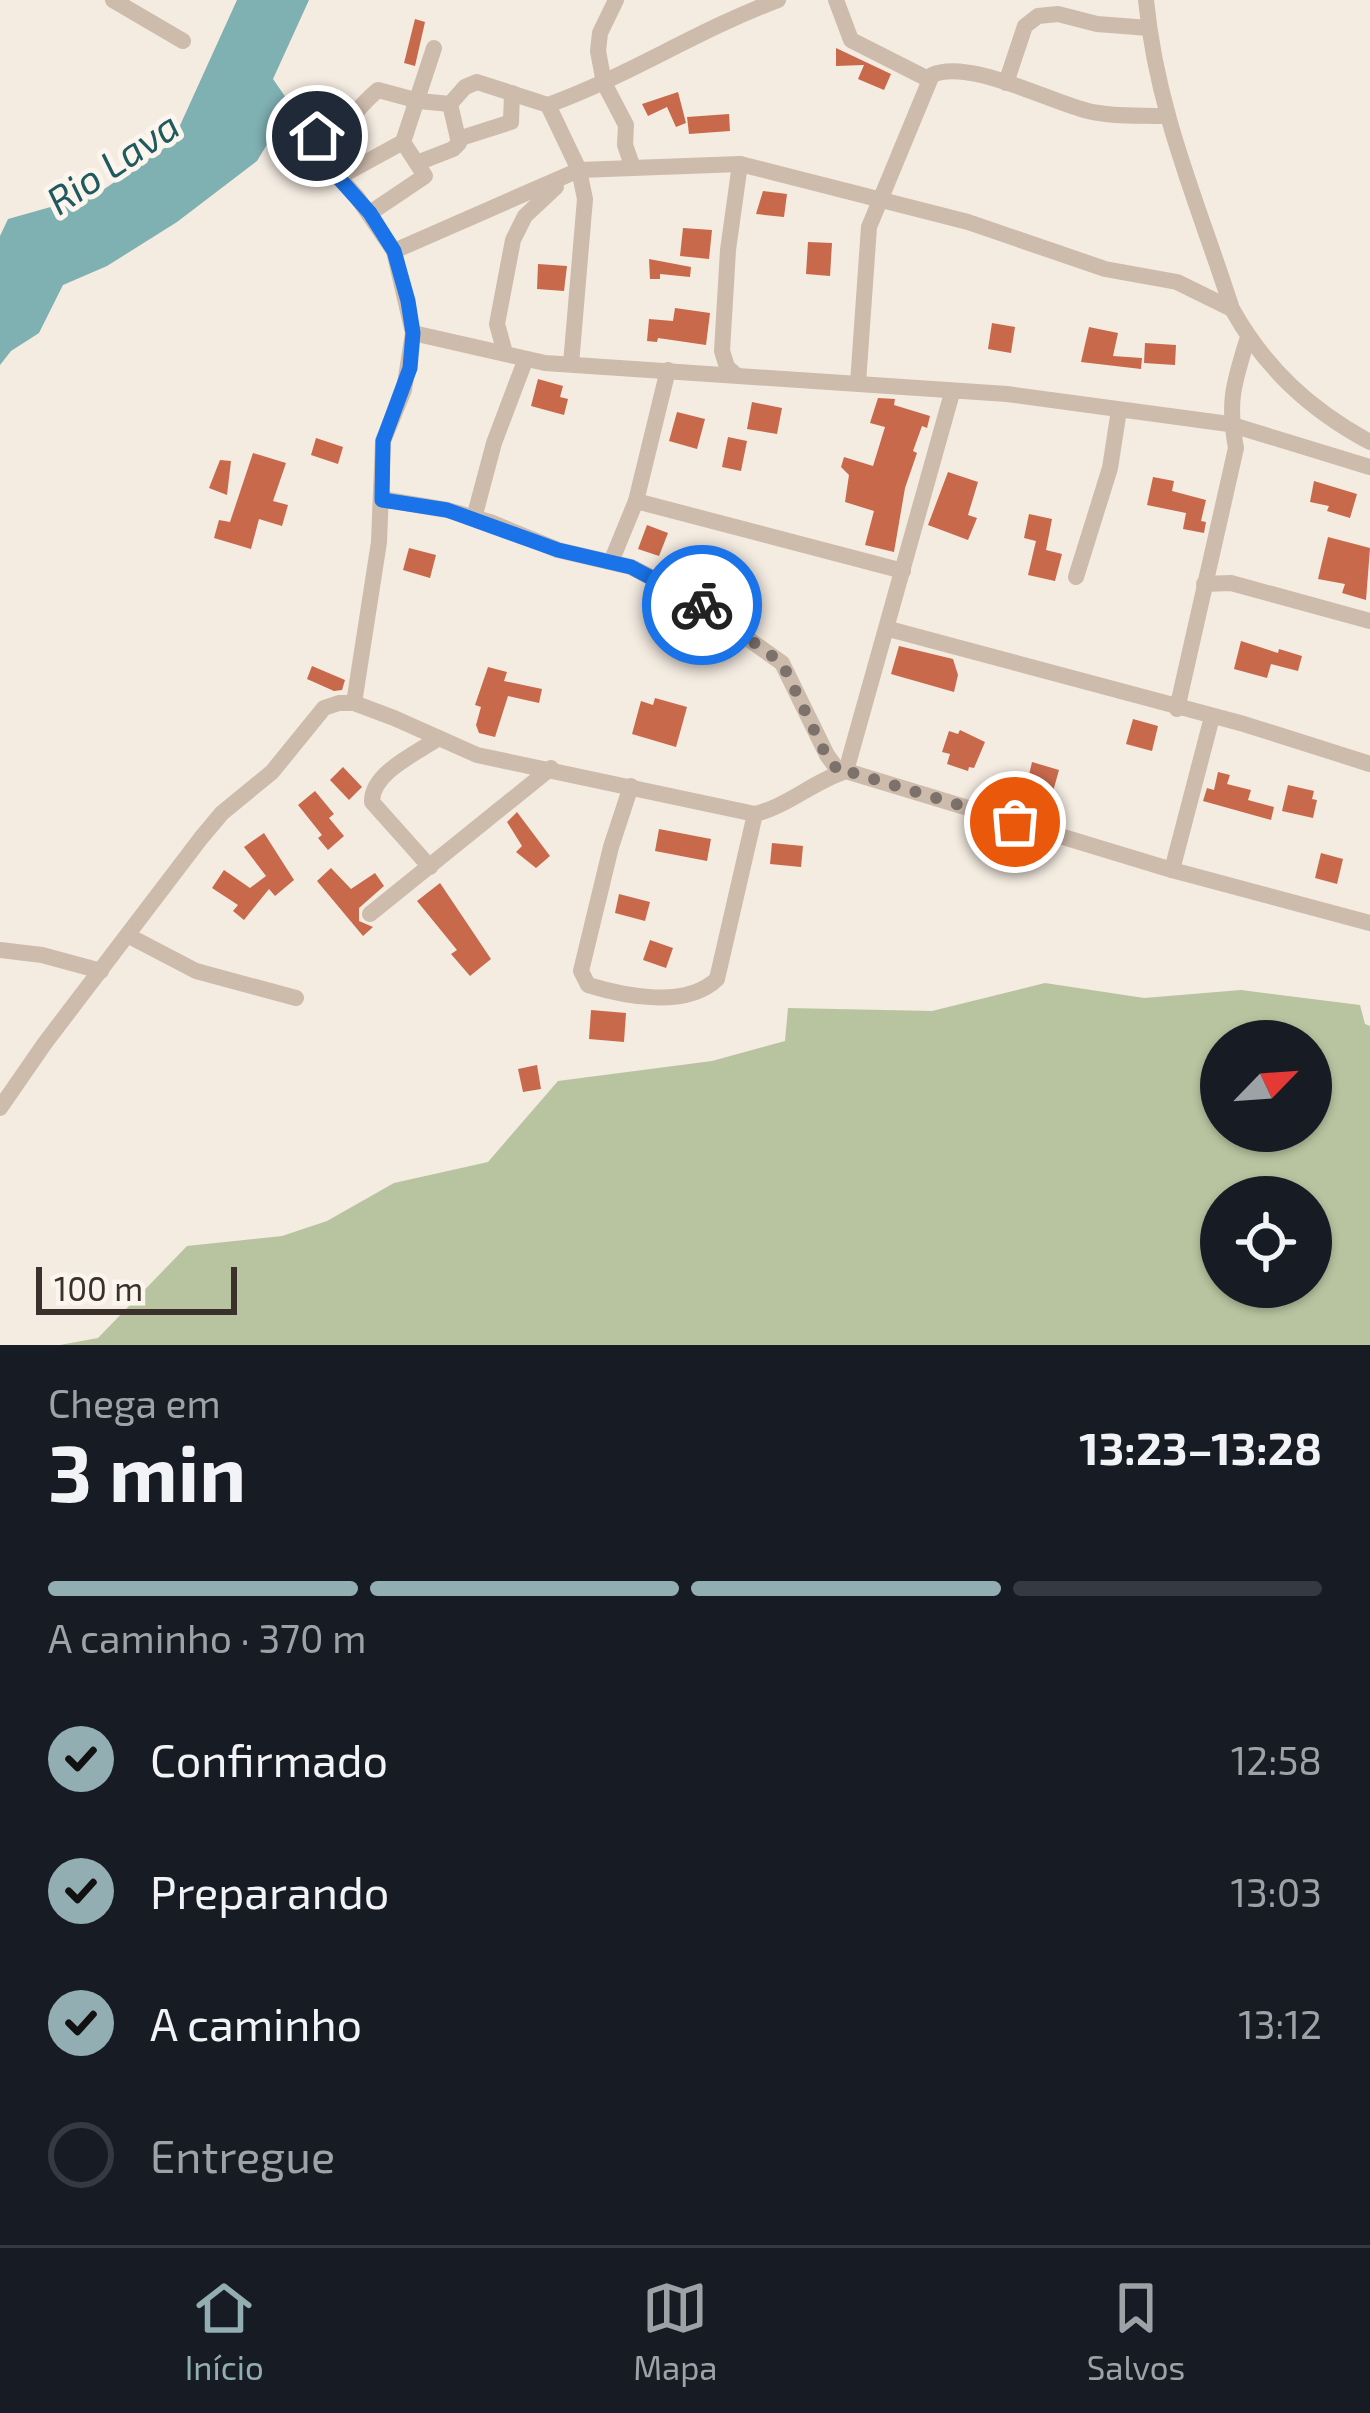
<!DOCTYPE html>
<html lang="pt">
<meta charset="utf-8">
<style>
:root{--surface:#171b24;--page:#20242c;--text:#f1f3f6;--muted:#9ea1a6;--line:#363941;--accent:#92aeb2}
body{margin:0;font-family:"Exo 2",sans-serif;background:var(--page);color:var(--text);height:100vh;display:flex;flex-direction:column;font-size:45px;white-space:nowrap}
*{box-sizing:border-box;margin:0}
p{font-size:39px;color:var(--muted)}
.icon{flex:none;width:66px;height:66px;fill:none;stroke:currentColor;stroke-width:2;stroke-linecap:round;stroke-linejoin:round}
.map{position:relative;height:1345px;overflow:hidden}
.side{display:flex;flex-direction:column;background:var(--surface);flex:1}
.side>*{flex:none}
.needle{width:78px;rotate:65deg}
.fabs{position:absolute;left:1200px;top:1020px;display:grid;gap:24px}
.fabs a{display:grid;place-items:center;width:132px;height:132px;border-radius:50%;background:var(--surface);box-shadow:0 3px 9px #0004;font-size:60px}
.scale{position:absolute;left:36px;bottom:30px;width:201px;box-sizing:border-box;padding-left:12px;border:6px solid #3b302b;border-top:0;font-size:33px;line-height:42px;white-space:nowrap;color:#3b302b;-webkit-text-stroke:9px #fbf5ee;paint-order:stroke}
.pin{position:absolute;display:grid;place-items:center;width:102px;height:102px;color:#fff;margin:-51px;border:6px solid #fff;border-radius:50%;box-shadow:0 3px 12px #0007}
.courier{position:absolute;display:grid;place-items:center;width:120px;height:120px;margin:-60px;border:9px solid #1a73e8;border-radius:50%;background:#fff;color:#222;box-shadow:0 3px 15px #0007}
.summary em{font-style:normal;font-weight:700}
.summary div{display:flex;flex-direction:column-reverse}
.summary{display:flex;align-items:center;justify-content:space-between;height:204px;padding:0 48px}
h1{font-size:78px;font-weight:700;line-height:90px}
.bar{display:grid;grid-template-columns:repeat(4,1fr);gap:18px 12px;align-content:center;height:144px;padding:0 48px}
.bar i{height:15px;border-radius:9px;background:var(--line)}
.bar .active{background:var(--accent)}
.bar p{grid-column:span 4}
ol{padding:0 48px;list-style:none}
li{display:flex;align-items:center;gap:36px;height:132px}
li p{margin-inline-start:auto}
li .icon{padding:12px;border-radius:50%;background:var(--accent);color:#111;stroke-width:4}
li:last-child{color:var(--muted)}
li i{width:66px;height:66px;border:6px solid var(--line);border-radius:50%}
.tabs{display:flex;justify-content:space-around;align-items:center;height:168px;border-top:3px solid var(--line);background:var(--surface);font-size:33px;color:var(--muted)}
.tabs a{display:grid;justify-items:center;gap:6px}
.tabs .active{color:var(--accent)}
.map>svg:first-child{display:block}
.green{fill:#b8c4a0;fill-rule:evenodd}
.water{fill:#7fb0b2}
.building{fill:#c8694b}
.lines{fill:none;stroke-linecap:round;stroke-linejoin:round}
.minor{stroke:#cdbbac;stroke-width:16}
.done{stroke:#7c716b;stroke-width:12;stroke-dasharray:0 21.6}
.route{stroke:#1a73e8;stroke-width:15}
.labels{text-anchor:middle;stroke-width:10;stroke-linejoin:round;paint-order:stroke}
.water-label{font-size:39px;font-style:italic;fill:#1f5a5e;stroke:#fbf5ee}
</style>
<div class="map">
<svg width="1370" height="1345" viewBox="0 0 1370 1345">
<rect width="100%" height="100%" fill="#f4ebe1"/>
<path class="green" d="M1045,983L1144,998L1241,990L1360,1005L1365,1024L1370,1026V1345H60L98,1338L187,1246L282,1236L327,1221L394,1183L488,1162L558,1081L712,1061L785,1041L788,1008L932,1011ZM1221,1041H1311V1131H1221ZM1221,1197H1311V1287H1221Z"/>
<polygon class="water" points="237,0 309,0 273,79 291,105 257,161 177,222 107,266 63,285 39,333 11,351 0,365 0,236 8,219 97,194 172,143"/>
<g class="building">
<polygon points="415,19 425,22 415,66 404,63"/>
<polygon points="836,48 891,74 884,90 858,79 864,65 836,66"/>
<polygon points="678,92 686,123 676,127 667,107 648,116 642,104"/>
<polygon points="729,114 730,131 689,134 687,117"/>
<polygon points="763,191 787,194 784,217 756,214"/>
<polygon points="683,228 712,230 709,259 680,256"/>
<polygon points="808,242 832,243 830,276 806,274"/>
<polygon points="649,259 691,267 690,277 660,274 660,279 650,279"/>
<polygon points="538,264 567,266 564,291 537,289"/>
<polygon points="675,308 710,313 706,345 658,338 657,342 647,341 649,319 673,321"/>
<polygon points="992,323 1015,327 1011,353 988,349"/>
<polygon points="1089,327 1118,333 1113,356 1142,358 1141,369 1081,362"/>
<polygon points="1145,343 1176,345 1175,365 1144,363"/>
<polygon points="538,379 563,386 560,397 568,399 564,415 531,406"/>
<polygon points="878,398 895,399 894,405 930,416 927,428 922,426 913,451 917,453 905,488 894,552 865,545 874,511 845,502 849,475 841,467 844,457 873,466 885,427 870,423"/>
<polygon points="752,402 782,408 777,434 747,429"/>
<polygon points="677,412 705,419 697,449 669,441"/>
<polygon points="728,437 747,441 741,471 722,467"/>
<polygon points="316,438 343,447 338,464 311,455"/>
<polygon points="253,453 286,463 273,501 288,505 282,526 259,519 251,549 214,538 219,520 230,522"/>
<polygon points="220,460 231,461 227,495 209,488"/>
<polygon points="948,472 978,482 968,515 977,518 968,540 928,525"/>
<polygon points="1153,477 1174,481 1172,491 1206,500 1201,521 1206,522 1204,533 1183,529 1186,513 1147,505"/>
<polygon points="1314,481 1357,494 1350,518 1327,511 1329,506 1310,502"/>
<polygon points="1029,514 1052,519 1046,550 1062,554 1055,581 1028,575 1036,541 1024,538"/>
<polygon points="647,525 668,533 659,556 638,549"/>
<polygon points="1328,537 1370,548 1366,600 1342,593 1345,584 1318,579"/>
<polygon points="409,548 436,555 430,578 403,570"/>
<polygon points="1241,641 1278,653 1279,649 1302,656 1298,671 1271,664 1267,678 1234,669"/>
<polygon points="899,646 953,659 958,675 954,692 891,674"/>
<polygon points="312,666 345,680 342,690 334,691 307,679"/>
<polygon points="488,667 507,672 504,681 542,689 539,703 508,696 495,737 479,733 476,725 481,707 475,705"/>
<polygon points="655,698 687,707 676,747 632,734 641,701 653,705"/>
<polygon points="1133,719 1158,726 1152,751 1126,744"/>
<polygon points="960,730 985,742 974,768 969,767 968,771 947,764 950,754 942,752 949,731 958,734"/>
<polygon points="1032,762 1059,770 1052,795 1026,788"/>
<polygon points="343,767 362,787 349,800 330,780"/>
<polygon points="1218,772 1230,775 1227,784 1251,790 1248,800 1274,807 1271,820 1203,801 1207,788 1214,790"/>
<polygon points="1288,785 1314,791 1312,799 1317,800 1313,818 1282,811"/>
<polygon points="315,791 334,814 329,818 344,836 328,850 318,838 322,835 298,805"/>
<polygon points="517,812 550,856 536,868 516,852 522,846 507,822"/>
<polygon points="659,829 711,839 707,861 655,851"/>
<polygon points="264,833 294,880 275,896 269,889 244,920 233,911 238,905 212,888 224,870 250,888 266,876 244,847"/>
<polygon points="772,843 803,846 801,867 770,864"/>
<polygon points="1321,853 1343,859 1337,884 1315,878"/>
<polygon points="331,868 351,889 375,873 384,886 359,908 359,921 373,927 363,936 317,881"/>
<polygon points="440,883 491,959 470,976 451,954 457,950 417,901"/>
<polygon points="619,894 650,902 645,921 615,913"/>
<polygon points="650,940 673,948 666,968 643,960"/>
<polygon points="591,1010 626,1013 624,1042 589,1039"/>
<polygon points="537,1065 541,1089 523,1092 518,1069"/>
</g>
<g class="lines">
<g class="minor">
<polyline points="113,0 183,41"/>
<polyline points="616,0 600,33 598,51 604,83 626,125 625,145 633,168"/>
<polyline points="836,0 851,40 928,79"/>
<path d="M1146,0C1157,113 1198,203 1232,309C1265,368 1310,410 1370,442"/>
<polyline points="1006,83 1025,26 1038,16 1058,14 1097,24 1149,28"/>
<polyline points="548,105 579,170 585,199 571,364"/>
<polyline points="288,121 357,197 394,251 413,333 404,390 383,441 379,542 354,703"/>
<path d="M303,138C356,130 344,118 378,90L419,101L450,104L465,87L477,82L548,105C628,76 698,30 778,0"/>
<polyline points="458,139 511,122 512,93"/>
<polyline points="417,163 453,149 459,143 450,104"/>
<polyline points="339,177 403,142 434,48"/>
<polyline points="370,213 425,176 403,142"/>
<polyline points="394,251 579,170 740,164 968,222 1105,269 1177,282 1232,309"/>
<polyline points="413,333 545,363 1007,394 1229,424 1370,467"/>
<polyline points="505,353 497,324 513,240 525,216 556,187"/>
<polyline points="736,375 727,367 722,351 728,250 740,164"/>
<path d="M858,383L869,227L932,75C968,58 1050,102 1088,111C1112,117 1140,115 1165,116"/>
<polyline points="382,499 447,510 490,522 558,550 631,567 686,595 782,663 827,755 840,773"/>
<polyline points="636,501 903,571"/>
<polyline points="474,518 494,443 525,361"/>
<polyline points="611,562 636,501 668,370"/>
<polyline points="1076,577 1110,468 1119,410"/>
<polyline points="1204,584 1231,583 1370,621"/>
<polyline points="889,629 1244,724 1370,764"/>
<path d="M1177,709L1236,448C1227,401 1234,383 1248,337"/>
<polyline points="846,771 952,393"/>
<path d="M631,786L611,847L581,971L588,985C624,996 686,1009 717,979L755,814"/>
<path d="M430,867L372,802C371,773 417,753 439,738"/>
<polyline points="1172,870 1212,717"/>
<polyline points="370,914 551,768"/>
<polyline points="129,936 196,971 296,998"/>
<polyline points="0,950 42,955 101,971"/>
<path d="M0,1108L45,1043L201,838L222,813L272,772L324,708L339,703H354L394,718L477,755L755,814C788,806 814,781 846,771L1172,870L1370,923"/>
</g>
</g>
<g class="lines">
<polyline class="done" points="702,605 782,663 826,755 840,773 847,771 1015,822"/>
<polyline class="route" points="317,136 303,138 370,213 394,251 408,301 413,333 410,368 383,441 382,500 447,510 558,550 631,567 702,605"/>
</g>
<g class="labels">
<g class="water-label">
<text transform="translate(113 163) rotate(-34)" y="14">Rio Lava</text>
</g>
</g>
</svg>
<div class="fabs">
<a><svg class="needle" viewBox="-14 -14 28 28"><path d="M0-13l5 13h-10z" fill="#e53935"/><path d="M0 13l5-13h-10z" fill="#9ea1a6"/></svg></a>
<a><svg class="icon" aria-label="locate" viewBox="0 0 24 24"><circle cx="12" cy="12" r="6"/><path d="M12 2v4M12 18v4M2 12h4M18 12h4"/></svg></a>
</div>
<div class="scale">100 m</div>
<div class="pin" style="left:1015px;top:822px;background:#ea580c"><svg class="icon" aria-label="bag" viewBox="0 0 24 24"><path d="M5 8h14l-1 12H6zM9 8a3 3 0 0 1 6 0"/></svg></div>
<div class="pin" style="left:317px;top:136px;background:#1f2937"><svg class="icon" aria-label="home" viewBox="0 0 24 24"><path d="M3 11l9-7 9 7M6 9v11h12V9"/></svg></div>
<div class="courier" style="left:702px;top:605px"><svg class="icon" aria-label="bike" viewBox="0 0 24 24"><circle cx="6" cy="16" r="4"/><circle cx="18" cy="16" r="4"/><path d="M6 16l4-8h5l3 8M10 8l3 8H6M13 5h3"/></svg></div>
</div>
<section class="side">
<div class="summary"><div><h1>3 min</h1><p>Chega em</p></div><em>13:23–13:28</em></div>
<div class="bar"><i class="active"></i><i class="active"></i><i class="active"></i><i></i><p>A caminho · 370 m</p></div>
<ol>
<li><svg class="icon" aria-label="check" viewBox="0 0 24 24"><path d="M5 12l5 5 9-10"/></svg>Confirmado<p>12:58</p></li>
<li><svg class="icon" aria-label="check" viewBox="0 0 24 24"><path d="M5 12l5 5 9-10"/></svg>Preparando<p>13:03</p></li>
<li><svg class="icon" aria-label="check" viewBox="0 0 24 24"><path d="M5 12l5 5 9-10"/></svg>A caminho<p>13:12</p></li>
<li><i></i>Entregue</li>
</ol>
</section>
<nav class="tabs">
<a class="active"><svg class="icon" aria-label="home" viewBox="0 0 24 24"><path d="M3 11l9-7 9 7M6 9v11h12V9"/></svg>Início</a>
<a><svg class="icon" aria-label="map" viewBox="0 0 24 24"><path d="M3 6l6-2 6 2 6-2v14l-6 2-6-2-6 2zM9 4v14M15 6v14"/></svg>Mapa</a>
<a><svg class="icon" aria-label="saved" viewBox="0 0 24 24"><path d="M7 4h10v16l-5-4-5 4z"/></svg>Salvos</a>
</nav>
